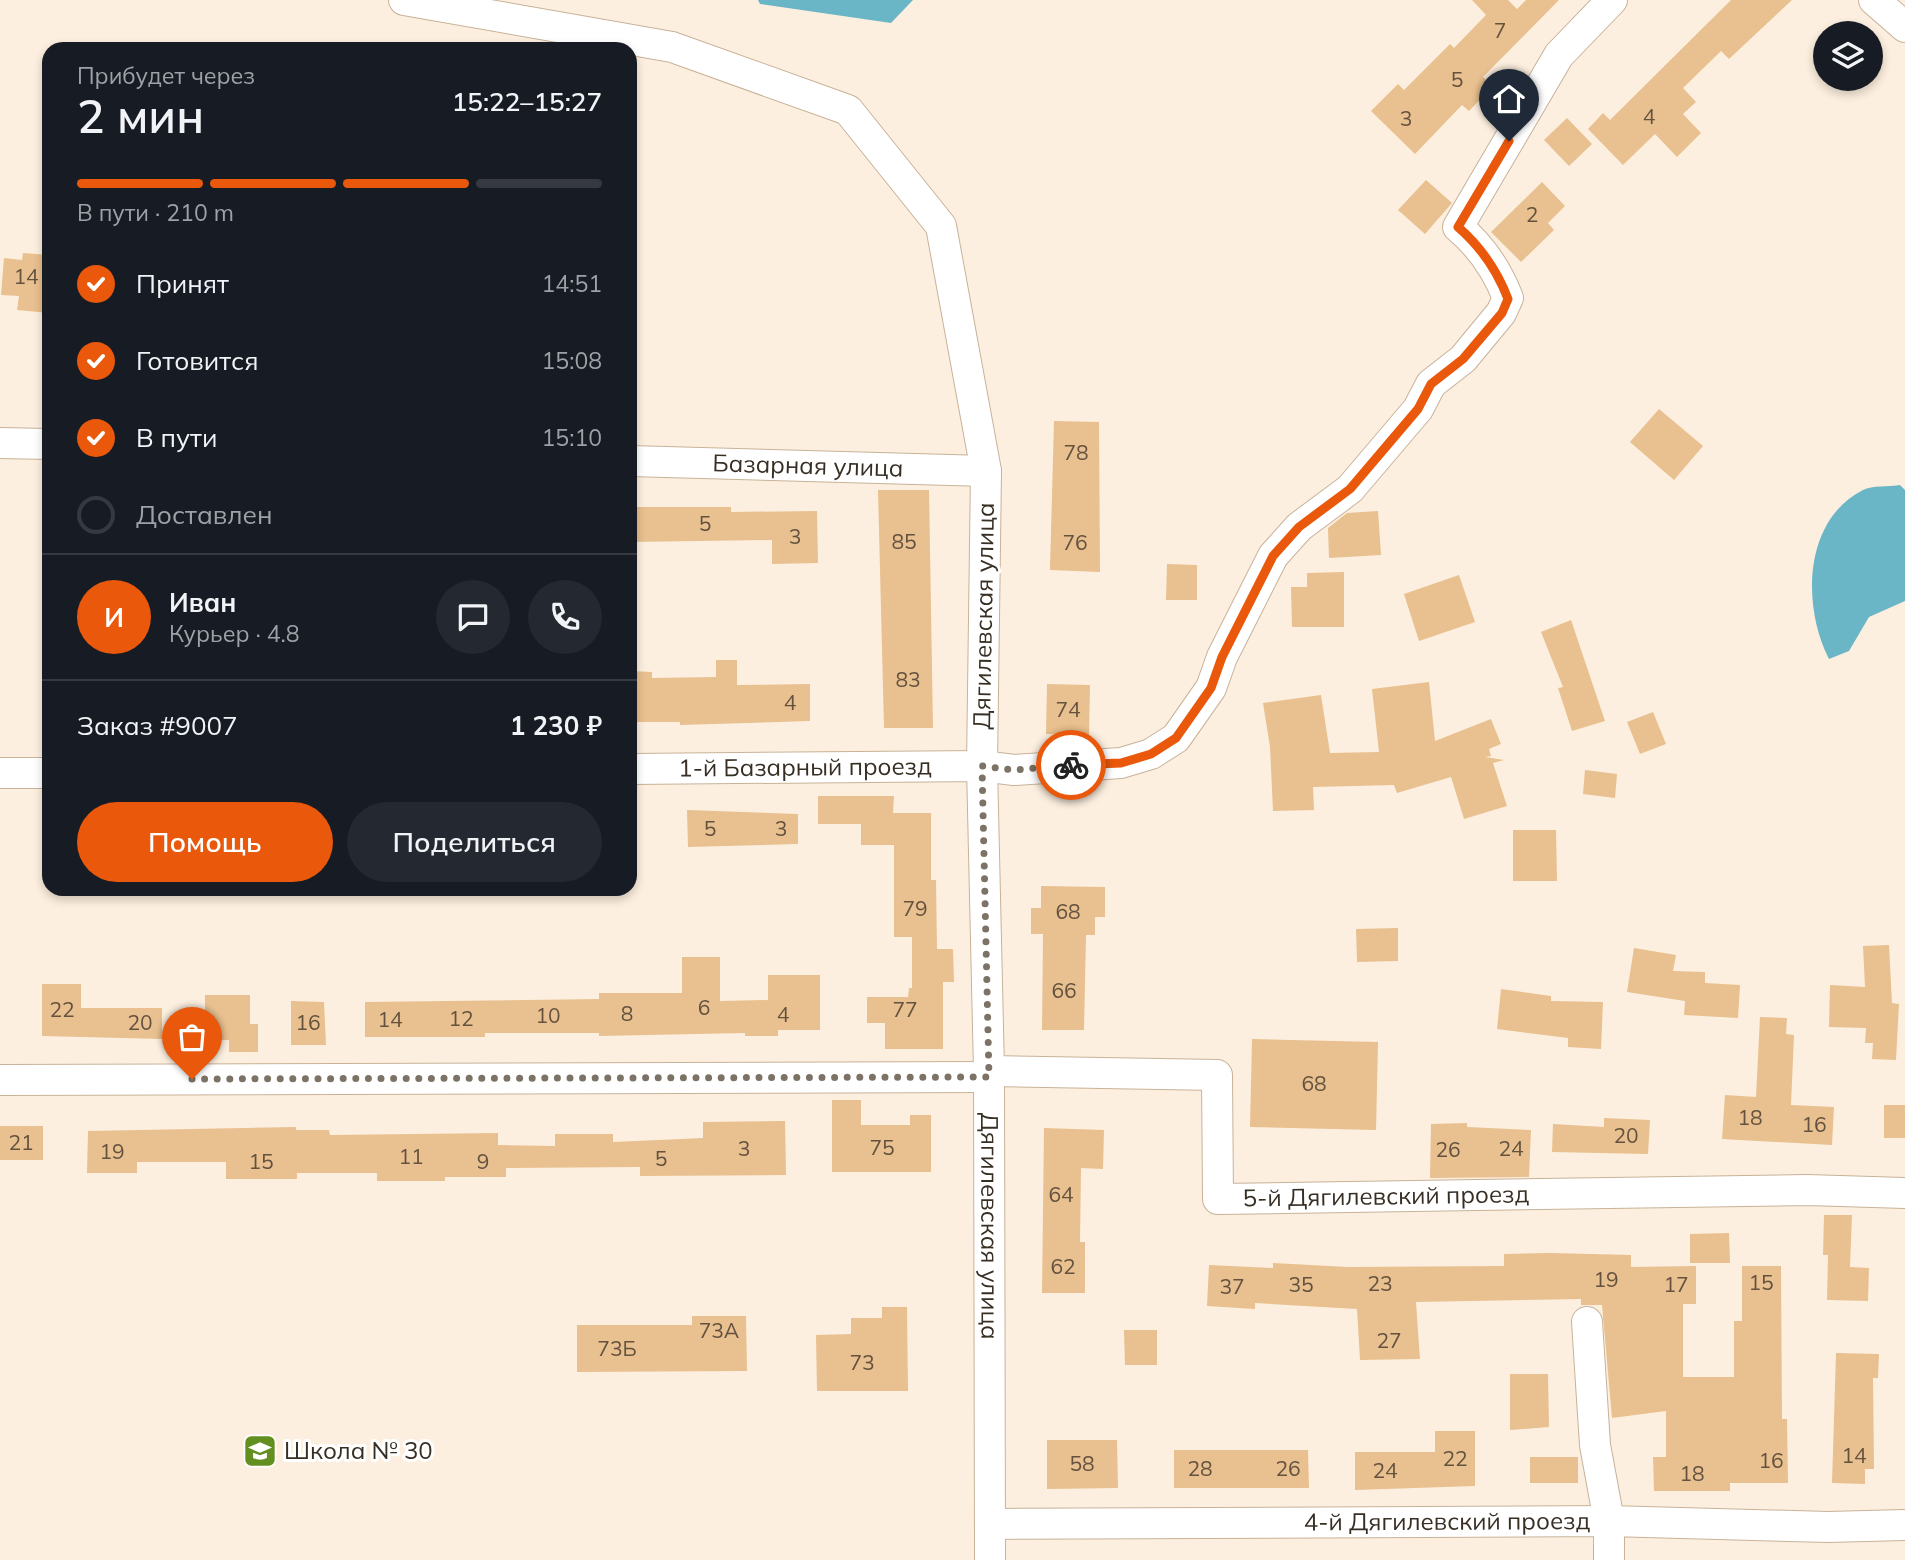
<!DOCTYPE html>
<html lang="ru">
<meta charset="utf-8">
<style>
:root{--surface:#171b24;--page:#242831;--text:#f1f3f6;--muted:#9ea1a6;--line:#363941;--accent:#ea580c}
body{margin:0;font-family:Mulish,sans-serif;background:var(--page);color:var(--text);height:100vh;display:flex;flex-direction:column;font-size:26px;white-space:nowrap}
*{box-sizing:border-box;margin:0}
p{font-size:23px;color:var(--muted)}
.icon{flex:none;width:38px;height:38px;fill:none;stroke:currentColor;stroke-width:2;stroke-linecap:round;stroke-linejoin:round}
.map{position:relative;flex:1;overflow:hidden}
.details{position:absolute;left:42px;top:42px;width:595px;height:854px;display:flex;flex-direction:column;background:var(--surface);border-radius:21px;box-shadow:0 4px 10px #0003}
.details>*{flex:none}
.controls{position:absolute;left:1813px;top:21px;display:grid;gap:14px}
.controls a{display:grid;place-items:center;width:70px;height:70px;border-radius:50%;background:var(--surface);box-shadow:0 4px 10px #0003;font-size:35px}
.pin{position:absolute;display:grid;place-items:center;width:60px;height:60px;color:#fff;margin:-72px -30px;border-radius:50% 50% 50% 0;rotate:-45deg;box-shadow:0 0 7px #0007}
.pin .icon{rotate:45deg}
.courier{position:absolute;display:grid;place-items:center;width:70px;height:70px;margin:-35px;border:5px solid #ea580c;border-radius:50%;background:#fff;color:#222;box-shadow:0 2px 9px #0007}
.summary em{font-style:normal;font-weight:600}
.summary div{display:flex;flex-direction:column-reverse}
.summary{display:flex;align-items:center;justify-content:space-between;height:119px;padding:0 35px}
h1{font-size:46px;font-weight:600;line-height:52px}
.bar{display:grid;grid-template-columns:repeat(4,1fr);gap:10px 7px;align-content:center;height:84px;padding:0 35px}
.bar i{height:9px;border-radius:5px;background:var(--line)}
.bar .selected{background:var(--accent)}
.bar p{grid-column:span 4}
.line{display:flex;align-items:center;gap:18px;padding:0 35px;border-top:2px solid var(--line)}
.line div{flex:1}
.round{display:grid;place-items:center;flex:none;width:74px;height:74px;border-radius:37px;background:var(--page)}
ol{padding:0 35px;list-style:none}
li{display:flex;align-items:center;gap:21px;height:77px}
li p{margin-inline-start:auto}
li .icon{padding:7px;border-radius:50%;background:var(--accent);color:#fff;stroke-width:4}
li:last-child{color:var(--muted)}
li i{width:38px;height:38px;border:4px solid var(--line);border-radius:50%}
.cta{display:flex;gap:14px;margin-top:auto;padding:14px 35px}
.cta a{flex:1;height:80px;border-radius:42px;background:var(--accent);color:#fff;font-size:28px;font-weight:600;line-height:80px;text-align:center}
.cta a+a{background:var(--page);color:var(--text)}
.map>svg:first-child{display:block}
.water{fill:#6ab6c7}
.building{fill:#e9c08f}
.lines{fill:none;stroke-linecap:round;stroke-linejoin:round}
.street-casing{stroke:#c8b299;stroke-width:32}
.street{stroke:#fff;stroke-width:30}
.done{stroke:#7c7265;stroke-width:7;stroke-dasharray:0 12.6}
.route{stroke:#ea580c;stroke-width:9}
.labels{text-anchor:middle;stroke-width:6;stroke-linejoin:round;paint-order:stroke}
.number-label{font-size:21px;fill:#64523f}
.street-label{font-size:24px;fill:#372e24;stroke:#fff}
.poi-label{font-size:24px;fill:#372e24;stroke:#fff;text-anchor:start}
</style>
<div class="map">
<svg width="1905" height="1560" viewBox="0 0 1905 1560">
<rect width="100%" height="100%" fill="#fdefdf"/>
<g class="water">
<polygon points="758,0 913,0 891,23 760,4"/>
<path d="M1900,485L1905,490V601L1869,617L1849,651L1829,659C1802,607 1803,520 1863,490C1872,485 1889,487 1900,485Z"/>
</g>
<g class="building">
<polygon points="1472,0 1508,0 1517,9 1526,0 1559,0 1483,77 1493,86 1469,111 1462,105 1415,154 1371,111 1398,84 1404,90 1450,44 1454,48 1486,15"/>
<polygon points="1731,0 1792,0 1729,59 1721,51 1683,88 1696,102 1683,114 1701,133 1677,157 1655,134 1623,165 1588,129 1603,113 1610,120"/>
<polygon points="1567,118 1592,144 1569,166 1544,140"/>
<polygon points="1426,180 1452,203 1425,234 1398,210"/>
<polygon points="1542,182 1565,206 1548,223 1554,230 1521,262 1491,232"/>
<polygon points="23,253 49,255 49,313 17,310 19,296 1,295 4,258 22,260"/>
<polygon points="1659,409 1703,446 1674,480 1630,442"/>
<polygon points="1054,421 1099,422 1100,572 1050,570"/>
<polygon points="878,490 929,490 933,728 884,728"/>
<polygon points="630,507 731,507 731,512 817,511 818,563 772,564 772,540 630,542"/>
<polygon points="1378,511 1381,555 1329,558 1328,528 1347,513"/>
<polygon points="1167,564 1197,565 1197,600 1166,600"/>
<polygon points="1344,572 1344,627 1292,627 1291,587 1307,587 1307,573"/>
<polygon points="1459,575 1475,622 1419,641 1404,594"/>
<polygon points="1571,620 1605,721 1572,731 1558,688 1563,687 1541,632"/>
<polygon points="716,660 737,660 737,685 810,684 810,721 680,725 680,722 630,722 630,671 652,672 652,678 716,677"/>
<polygon points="1429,682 1435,741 1491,719 1501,744 1489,749 1491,756 1485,757 1504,760 1493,763 1507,806 1464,819 1451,777 1397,793 1394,785 1313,787 1314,810 1273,811 1270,747 1263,703 1321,695 1330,753 1379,752 1372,689"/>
<polygon points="1047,684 1090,685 1089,735 1046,734"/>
<polygon points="1653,712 1666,744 1640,754 1627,722"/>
<polygon points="1585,770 1617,774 1615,798 1583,794"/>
<polygon points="818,796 894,796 893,813 931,813 931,880 936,880 937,949 953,949 954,982 943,982 943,1049 885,1049 885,1023 867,1023 867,997 908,997 909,988 912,988 912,937 894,937 894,845 861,845 861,824 818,824"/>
<polygon points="687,810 798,814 798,844 688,847"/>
<polygon points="1513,830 1556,830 1557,881 1513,881"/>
<polygon points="1041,886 1105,887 1105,917 1095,917 1095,935 1086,935 1084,1030 1042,1030 1043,934 1031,934 1031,908 1041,908"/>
<polygon points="1398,928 1398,961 1357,962 1356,929"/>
<polygon points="1889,945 1892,1003 1899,1004 1896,1060 1872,1059 1873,1043 1865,1043 1866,1028 1829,1027 1830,985 1865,987 1863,946"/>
<polygon points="1634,948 1676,955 1673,971 1705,972 1705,983 1740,985 1738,1018 1684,1015 1685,1001 1627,992"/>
<polygon points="682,957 720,957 720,1001 768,1000 768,975 820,975 820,1030 778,1030 778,1036 745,1036 745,1033 599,1036 599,1033 485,1033 485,1037 365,1037 365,1002 599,999 599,993 682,993"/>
<polygon points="42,984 81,984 81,1008 162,1008 162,1039 42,1036"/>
<polygon points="1501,989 1551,996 1551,1001 1603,1002 1601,1049 1568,1047 1568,1038 1497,1029"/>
<polygon points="205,995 250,995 250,1024 258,1024 258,1052 229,1052 229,1040 205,1040"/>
<polygon points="291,1001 324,1002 326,1045 291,1045"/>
<polygon points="1760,1017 1787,1018 1786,1034 1794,1035 1791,1105 1834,1107 1832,1145 1722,1139 1725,1095 1756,1097"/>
<polygon points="1252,1039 1378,1042 1376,1130 1250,1127"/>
<polygon points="832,1100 861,1100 861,1125 910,1125 910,1115 931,1115 931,1172 832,1172"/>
<rect x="1884" y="1105" width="21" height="33"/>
<polygon points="1604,1118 1650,1120 1648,1154 1552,1152 1553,1124 1604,1127"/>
<polygon points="785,1121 786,1175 640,1176 640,1167 506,1168 506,1177 445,1177 445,1181 377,1181 377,1173 297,1173 297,1179 226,1179 226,1162 137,1162 137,1173 87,1173 88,1131 296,1127 296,1130 329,1130 330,1135 498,1133 498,1145 555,1146 555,1134 613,1134 613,1142 703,1138 703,1122"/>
<polygon points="1467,1123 1467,1127 1531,1130 1529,1177 1430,1178 1431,1124"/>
<rect x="0" y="1126" width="43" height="34"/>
<polygon points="1044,1128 1104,1130 1103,1169 1081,1168 1080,1242 1085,1242 1085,1293 1042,1293"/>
<polygon points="1824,1215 1852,1215 1850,1267 1869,1268 1868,1301 1827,1300 1828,1255 1823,1255"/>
<polygon points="1729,1233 1730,1263 1690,1263 1690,1234"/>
<polygon points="1551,1253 1631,1255 1631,1267 1696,1266 1696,1304 1683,1304 1683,1377 1734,1377 1734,1321 1742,1321 1742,1266 1781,1266 1782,1419 1787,1419 1788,1483 1730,1483 1730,1491 1654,1491 1653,1457 1666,1457 1666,1411 1612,1418 1602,1305 1581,1305 1581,1299 1416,1302 1420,1359 1360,1360 1357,1309 1255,1303 1255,1309 1207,1306 1209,1265 1273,1268 1273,1263 1348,1267 1504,1266 1504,1254"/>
<polygon points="882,1307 907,1307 908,1391 817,1391 816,1335 851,1334 851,1318 882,1318"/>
<polygon points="692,1316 746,1316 747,1371 577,1372 577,1325 692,1325"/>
<polygon points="1124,1330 1157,1330 1157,1365 1125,1365"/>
<polygon points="1836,1353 1879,1354 1878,1378 1873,1378 1874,1469 1865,1469 1865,1484 1832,1483"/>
<polygon points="1510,1374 1548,1374 1549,1427 1510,1430"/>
<polygon points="1435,1431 1475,1431 1475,1486 1355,1490 1355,1452 1435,1452"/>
<polygon points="1047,1440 1117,1440 1118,1488 1047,1489"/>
<polygon points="1174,1450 1308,1450 1309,1488 1174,1488"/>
<rect x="1530" y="1457" width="48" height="26"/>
</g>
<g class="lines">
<defs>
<g id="street">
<path id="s1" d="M404,0L672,47L848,110L941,226L986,471L982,766L989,1071L990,1560"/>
<polyline points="1874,0 1905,27"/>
<polyline points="0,443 49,444"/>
<path id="s2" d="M630,461L986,471"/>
<path id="s3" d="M630,769L982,766L1014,770L1121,763L1151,754L1176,738L1211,688L1222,657L1273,556L1299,527L1350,489L1418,409L1431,384L1463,359L1501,313L1508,298C1497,270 1481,246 1458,227L1559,55L1612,0"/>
<polyline points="0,773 49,773"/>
<path id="s4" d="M989,1071L1217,1075L1218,1199L1807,1190L1905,1193"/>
<polyline points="0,1080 989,1077"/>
<polyline points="1587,1322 1595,1445 1609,1521 1609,1560"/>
<path id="s5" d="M990,1524L1609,1521L1828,1527L1905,1525"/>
</g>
</defs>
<use href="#street" class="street-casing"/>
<use href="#street" class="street"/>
</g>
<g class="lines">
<polyline class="done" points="192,1079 989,1077 982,766 1014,770 1071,765"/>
<path class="route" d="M1071,765L1121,763L1151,754L1176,738L1211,688L1222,657L1273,556L1299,527L1350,489L1418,409L1431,384L1463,359L1502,313L1508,299C1497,270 1481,247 1458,227L1509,141"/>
</g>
<defs>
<symbol id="school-square" viewBox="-11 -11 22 22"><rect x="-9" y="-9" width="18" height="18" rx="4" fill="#638f21" stroke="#fff"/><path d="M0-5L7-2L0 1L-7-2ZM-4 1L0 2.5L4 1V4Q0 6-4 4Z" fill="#fff"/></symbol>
</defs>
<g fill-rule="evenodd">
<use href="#school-square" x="241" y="1432" width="38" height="38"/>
</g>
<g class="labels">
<g class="number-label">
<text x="1500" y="38">7</text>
<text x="1457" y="87">5</text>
<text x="1649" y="124">4</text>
<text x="1406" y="126">3</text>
<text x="1532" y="222">2</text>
<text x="26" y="284">14</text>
<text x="1076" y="460">78</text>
<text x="705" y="531">5</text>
<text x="795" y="544">3</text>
<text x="904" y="549">85</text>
<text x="1075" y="550">76</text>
<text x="908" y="687">83</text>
<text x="790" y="710">4</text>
<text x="1068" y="717">74</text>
<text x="710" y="836">5</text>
<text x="781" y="836">3</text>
<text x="915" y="916">79</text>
<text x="1068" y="919">68</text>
<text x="1064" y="998">66</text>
<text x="704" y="1015">6</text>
<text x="62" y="1017">22</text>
<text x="905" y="1017">77</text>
<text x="627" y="1021">8</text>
<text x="783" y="1022">4</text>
<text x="548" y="1023">10</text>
<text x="461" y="1026">12</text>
<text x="390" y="1027">14</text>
<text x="140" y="1030">20</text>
<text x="308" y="1030">16</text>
<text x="1314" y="1091">68</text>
<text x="1750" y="1125">18</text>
<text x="1814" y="1132">16</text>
<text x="1626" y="1143">20</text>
<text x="21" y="1150">21</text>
<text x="882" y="1155">75</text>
<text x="744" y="1156">3</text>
<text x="1511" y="1156">24</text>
<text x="1448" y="1157">26</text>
<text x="112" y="1159">19</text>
<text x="411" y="1164">11</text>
<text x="661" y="1166">5</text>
<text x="261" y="1169">15</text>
<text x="483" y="1169">9</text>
<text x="1061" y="1202">64</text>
<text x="1063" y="1274">62</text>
<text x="1606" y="1287">19</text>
<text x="1761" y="1290">15</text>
<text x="1380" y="1291">23</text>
<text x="1301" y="1292">35</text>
<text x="1676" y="1292">17</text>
<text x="1232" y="1294">37</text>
<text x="719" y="1338">73А</text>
<text x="1389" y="1348">27</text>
<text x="617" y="1356">73Б</text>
<text x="862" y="1370">73</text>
<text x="1854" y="1463">14</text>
<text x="1455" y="1466">22</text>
<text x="1771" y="1468">16</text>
<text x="1082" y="1471">58</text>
<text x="1200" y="1476">28</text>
<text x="1288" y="1476">26</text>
<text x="1385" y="1478">24</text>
<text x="1692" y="1481">18</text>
</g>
<g class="street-label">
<text dy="8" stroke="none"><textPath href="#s2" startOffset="178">Базарная улица</textPath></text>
<text transform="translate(984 616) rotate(-89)" y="8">Дягилевская улица</text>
<text dy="8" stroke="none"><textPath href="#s3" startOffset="175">1-й Базарный проезд</textPath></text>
<text dy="8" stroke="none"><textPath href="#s4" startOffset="520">5-й Дягилевский проезд</textPath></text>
<text dy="8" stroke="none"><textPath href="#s1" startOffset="1612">Дягилевская улица</textPath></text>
<text dy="8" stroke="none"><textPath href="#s5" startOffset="457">4-й Дягилевский проезд</textPath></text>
</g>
<g class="poi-label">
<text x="284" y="1459">Школа № 30</text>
</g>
</g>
</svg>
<div class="controls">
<a><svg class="icon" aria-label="layers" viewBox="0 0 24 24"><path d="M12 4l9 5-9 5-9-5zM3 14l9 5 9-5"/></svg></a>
</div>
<div class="pin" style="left:192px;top:1079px;background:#ea580c"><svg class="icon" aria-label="bag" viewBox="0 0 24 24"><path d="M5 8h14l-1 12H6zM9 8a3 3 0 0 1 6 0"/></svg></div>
<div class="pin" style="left:1509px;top:141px;background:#1f2937"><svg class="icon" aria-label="home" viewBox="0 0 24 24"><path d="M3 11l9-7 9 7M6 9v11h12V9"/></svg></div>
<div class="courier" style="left:1071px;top:765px"><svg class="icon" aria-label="bike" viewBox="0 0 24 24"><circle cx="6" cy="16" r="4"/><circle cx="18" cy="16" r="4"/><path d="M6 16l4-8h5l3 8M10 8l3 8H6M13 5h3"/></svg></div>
<section class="details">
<div class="summary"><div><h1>2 мин</h1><p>Прибудет через</p></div><em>15:22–15:27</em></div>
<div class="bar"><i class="selected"></i><i class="selected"></i><i class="selected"></i><i></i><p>В пути · 210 m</p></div>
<ol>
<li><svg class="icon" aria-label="check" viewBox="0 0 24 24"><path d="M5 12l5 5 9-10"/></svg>Принят<p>14:51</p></li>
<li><svg class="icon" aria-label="check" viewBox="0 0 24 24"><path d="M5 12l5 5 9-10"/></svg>Готовится<p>15:08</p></li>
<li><svg class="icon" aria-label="check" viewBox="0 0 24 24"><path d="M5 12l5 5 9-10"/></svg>В пути<p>15:10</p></li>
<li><i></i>Доставлен</li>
</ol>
<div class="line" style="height:126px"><b class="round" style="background:var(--accent);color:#fff">И</b><div><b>Иван</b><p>Курьер · 4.8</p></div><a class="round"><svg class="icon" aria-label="chat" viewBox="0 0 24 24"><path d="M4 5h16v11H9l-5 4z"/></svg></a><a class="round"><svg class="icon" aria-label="phone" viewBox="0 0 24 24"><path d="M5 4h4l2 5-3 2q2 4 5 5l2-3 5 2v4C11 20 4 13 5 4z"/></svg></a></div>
<div class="line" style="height:91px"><div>Заказ #9007</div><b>1 230 ₽</b></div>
<div class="cta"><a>Помощь</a><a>Поделиться</a></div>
</section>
</div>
